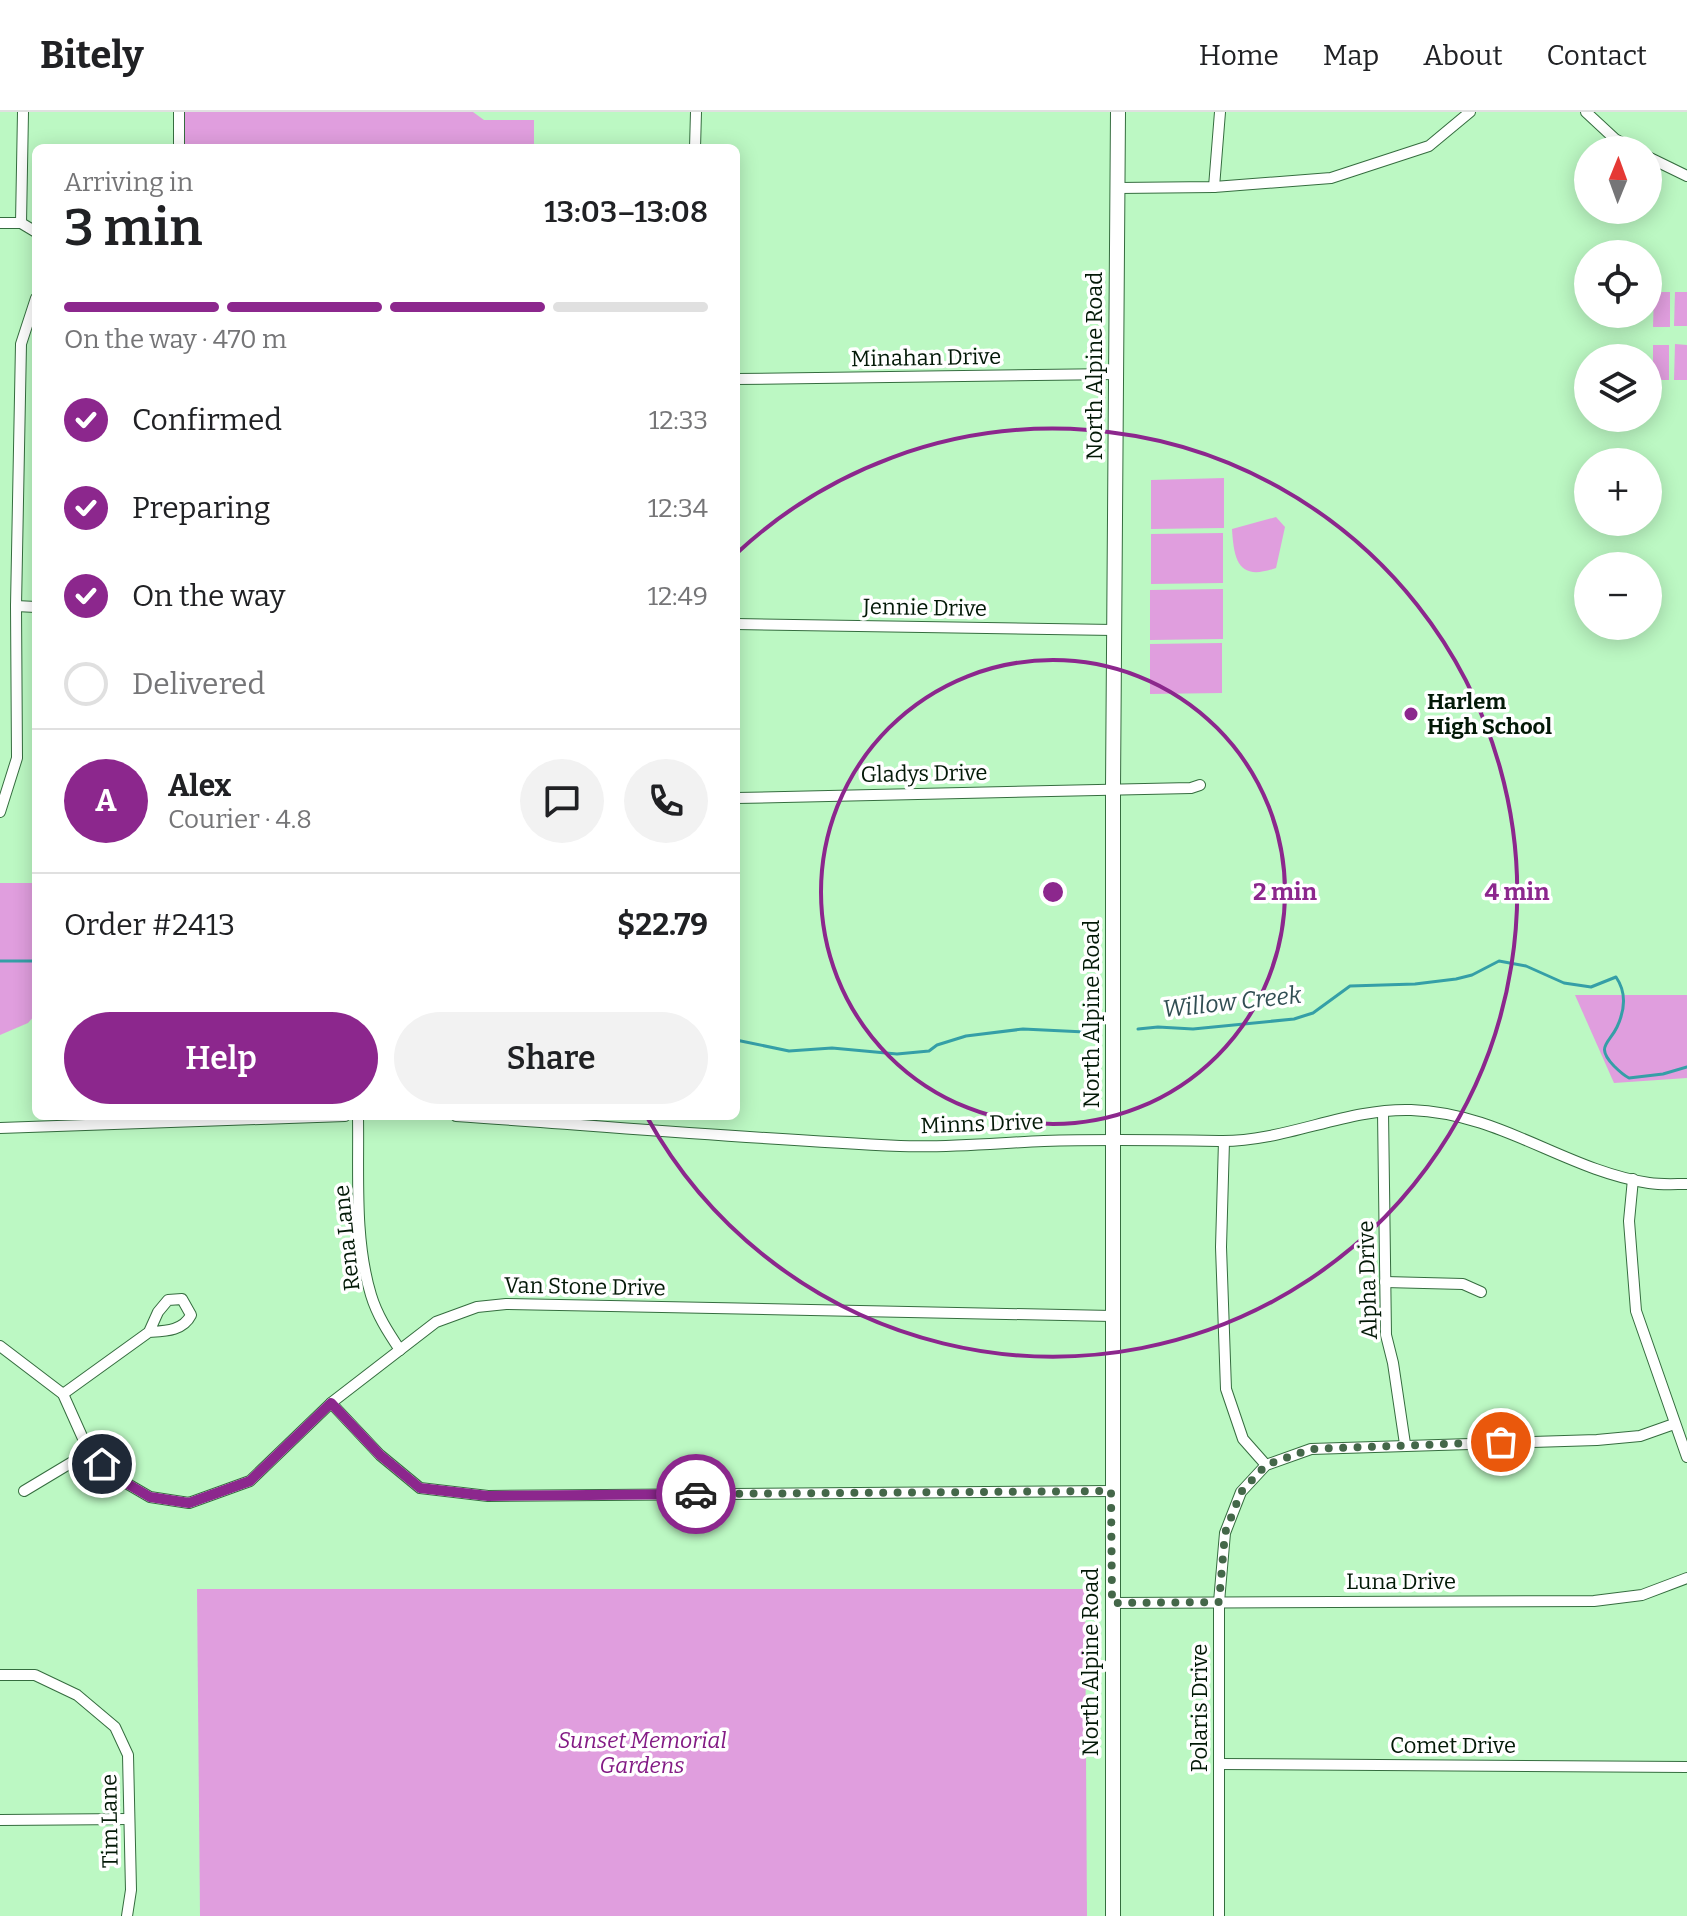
<!DOCTYPE html>
<meta charset="utf-8">
<style>
:root{--surface:#fff;--page:#f2f2f2;--text:#202124;--muted:#757577;--line:#e0e0e0;--accent:#8c278d}
body{margin:0;font-family:Bitter,serif;background:var(--page);color:var(--text);height:100vh;display:flex;flex-direction:column;font-size:30px;white-space:nowrap}
*{box-sizing:border-box;margin:0}
p{font-size:26px;color:var(--muted)}
.icon{flex:none;width:44px;height:44px;fill:none;stroke:currentColor;stroke-width:2;stroke-linecap:round;stroke-linejoin:round}
.map{position:relative;flex:1;overflow:hidden}
.panel{position:absolute;left:32px;top:32px;width:708px;height:976px;display:flex;flex-direction:column;background:var(--surface);border-radius:12px;box-shadow:0 4px 20px #0003}
.panel>*{flex:none}
.needle{width:52px;rotate:1deg}
.buttons{position:absolute;left:1574px;top:24px;display:grid;gap:16px}
.buttons a{display:grid;place-items:center;width:88px;height:88px;border-radius:50%;background:var(--surface);box-shadow:0 4px 20px #0003;font-size:40px}
.pin{position:absolute;display:grid;place-items:center;width:68px;height:68px;color:#fff;margin:-34px;border:4px solid #fff;border-radius:50%;box-shadow:0 2px 8px #0007}
.courier{position:absolute;display:grid;place-items:center;width:80px;height:80px;margin:-40px;border:6px solid #8c278d;border-radius:50%;background:#fff;color:#222;box-shadow:0 2px 10px #0007}
.head em{font-style:normal;font-weight:600}
.head div{display:flex;flex-direction:column-reverse}
.head{display:flex;align-items:center;justify-content:space-between;height:136px;padding:0 32px}
h1{font-size:52px;font-weight:600;line-height:60px}
.bar{display:grid;grid-template-columns:repeat(4,1fr);gap:12px 8px;align-content:center;height:96px;padding:0 32px}
.bar i{height:10px;border-radius:6px;background:var(--line)}
.bar .active{background:var(--accent)}
.bar p{grid-column:span 4}
.line{display:flex;align-items:center;gap:20px;padding:0 32px;border-top:2px solid var(--line)}
.line div{flex:1}
.round{display:grid;place-items:center;flex:none;width:84px;height:84px;border-radius:42px;background:var(--page)}
ol{padding:0 32px;list-style:none}
li{display:flex;align-items:center;gap:24px;height:88px}
li p{margin-inline-start:auto}
li .icon{padding:8px;border-radius:50%;background:var(--accent);color:#fff;stroke-width:4}
li:last-child{color:var(--muted)}
li i{width:44px;height:44px;border:4px solid var(--line);border-radius:50%}
.primary-button{display:flex;gap:16px;margin-top:auto;padding:16px 32px}
.primary-button a{flex:1;height:92px;border-radius:48px;background:var(--accent);color:#fff;font-size:32px;font-weight:600;line-height:92px;text-align:center}
.primary-button a+a{background:var(--page);color:var(--text)}
header{display:flex;align-items:center;gap:48px;box-sizing:border-box;height:112px;padding:0 40px;background:var(--surface);border-bottom:2px solid var(--line)}
header strong{font-size:38px}
nav{display:flex;gap:44px;margin-inline-start:auto;font-size:28px}
.map>svg:first-child{display:block}
.green{fill:#e09ede}
.lines{fill:none;stroke-linecap:round;stroke-linejoin:round}
.stream{stroke:#359fa7;stroke-width:3}
.street-casing{stroke:#356d3f;stroke-width:12}
.secondary-casing{stroke:#356d3f;stroke-width:16}
.street{stroke:#fff;stroke-width:10}
.secondary{stroke:#fff;stroke-width:14}
.done{stroke:#446749;stroke-width:8;stroke-dasharray:0 14.4}
.route{stroke:#8c278d;stroke-width:10}
.ring{fill:none;stroke:#8c278d;stroke-width:4}
.poi-dot{fill:#8c278d;stroke:#fff;stroke-width:3}
.labels{text-anchor:middle;stroke-width:7;stroke-linejoin:round;paint-order:stroke}
.street-label{font-size:22px;fill:#031907;stroke:#fff}
.poi-label{font-size:22px;font-weight:bold;fill:#031907;stroke:#fff;text-anchor:start}
.park-label{font-size:22px;font-style:italic;fill:#831a84;stroke:#fff}
.water-label{font-size:24px;font-style:italic;fill:#314e53;stroke:#fff}
.centre{fill:#8c278d;stroke:#fff;stroke-width:4}
.ring-label{font-size:24px;text-anchor:middle;font-weight:bold;fill:#8c278d;stroke:#fff;stroke-width:7;stroke-linejoin:round;paint-order:stroke}
</style>
<header>
<strong>Bitely</strong>
<nav><a>Home</a><a>Map</a><a>About</a><a>Contact</a></nav>
</header>
<div class="map">
<svg width="1687" height="1804" viewBox="0 0 1687 1804">
<rect width="100%" height="100%" fill="#bcf8c3"/>
<g class="green">
<polygon points="185,0 473,0 484,8 534,8 534,36 184,36"/>
<polygon points="1654,180 1670,180 1670,215 1653,215"/>
<polygon points="1675,180 1687,180 1687,214 1674,214"/>
<polygon points="1675,232 1687,233 1687,268 1674,268"/>
<rect x="1653" y="233" width="16" height="35"/>
<polygon points="1224,366 1224,416 1151,417 1151,368"/>
<path d="M1276,405L1285,415L1276,456C1239,469 1234,450 1232,417Z"/>
<polygon points="1223,421 1223,471 1151,472 1151,422"/>
<polygon points="1223,477 1223,527 1150,528 1150,478"/>
<polygon points="1222,531 1222,581 1150,582 1150,532"/>
<polygon points="0,771 36,771 36,902 28,911 0,923"/>
<polygon points="1575,883 1687,883 1687,966 1614,971"/>
<polygon points="197,1477 1085,1477 1087,1804 200,1804"/>
</g>
<g class="lines">
<g class="stream">
<polyline points="0,849 36,849"/>
<path d="M1138,917L1158,915L1193,917L1294,907L1313,901L1350,874L1415,872L1456,867L1472,863L1499,849L1526,854L1564,871L1591,875L1616,865C1627,881 1625,898 1617,915C1609,932 1595,934 1614,954C1619,959 1623,963 1629,966L1663,962L1687,955"/>
<polyline points="736,928 789,939 832,936 897,942 929,939 937,933 966,924 1023,917 1085,920"/>
</g>
<defs>
<g id="street">
<polyline points="179,0 179,36"/>
<polyline points="1586,0 1615,27 1635,38"/>
<polyline points="695,36 696,0"/>
<polyline points="1648,45 1687,64"/>
<polyline points="1214,75 1220,0"/>
<polyline points="1118,76 1214,75 1331,66 1429,34 1470,0"/>
<polyline points="0,111 21,111 36,120"/>
<polyline points="21,111 23,0"/>
<polyline points="736,267 1116,262"/>
<polyline points="16,494 36,495"/>
<polyline points="736,512 1114,518"/>
<polyline points="736,686 1191,676 1200,673"/>
<polyline points="0,700 17,646 16,494 21,232 36,186"/>
<polyline points="1383,1000 1386,1223 1393,1251 1405,1332"/>
<path d="M358,1004C359,1062 354,1127 371,1183C377,1203 388,1220 400,1238"/>
<path d="M456,1004C604,1014 752,1027 900,1034C948,1036 997,1031 1044,1029C1103,1027 1161,1028 1220,1029C1285,1030 1346,996 1411,998C1501,1001 1565,1058 1649,1071C1662,1073 1675,1072 1687,1072"/>
<polyline points="0,1016 345,1004"/>
<polyline points="1224,1029 1221,1135 1226,1277 1243,1327 1266,1353"/>
<polyline points="1633,1067 1629,1109 1636,1199 1687,1345"/>
<polyline points="1385,1170 1463,1172 1481,1180"/>
<polyline points="0,1234 63,1282 89,1340 114,1364 150,1385 189,1391 250,1369 331,1291 436,1210 477,1195 506,1192 1112,1204"/>
<path d="M63,1282L149,1220L158,1200L168,1188L182,1187L191,1203C183,1219 165,1219 149,1220"/>
<polyline points="331,1291 380,1343 420,1376 488,1384 1111,1379"/>
<polyline points="24,1379 89,1340"/>
<polyline points="1112,1491 1594,1489 1642,1483 1687,1466"/>
<polyline points="0,1563 35,1563 77,1583 115,1615 128,1643 131,1778 127,1804"/>
<polyline points="1219,1652 1687,1655"/>
<polyline points="0,1708 129,1707"/>
<polyline points="1219,1804 1219,1490 1225,1421 1241,1380 1266,1353 1311,1337 1597,1328 1640,1324 1674,1312"/>
</g>
<polyline id="secondary" points="1113,1804 1113,676 1118,0"/>
</defs>
<use href="#street" class="street-casing"/>
<use href="#secondary" class="secondary-casing"/>
<use href="#street" class="street"/>
<use href="#secondary" class="secondary"/>
</g>
<g class="lines">
<polyline class="done" points="696,1382 1111,1379 1112,1491 1219,1490 1225,1421 1241,1380 1266,1353 1311,1337 1501,1330"/>
<polyline class="route" points="102,1352 114,1364 150,1385 189,1391 250,1369 331,1291 380,1343 420,1376 488,1384 696,1382"/>
</g>
<g class="ring">
<circle cx="1053" cy="780" r="232"/>
<path d="M737 441A464 464 0 1 1 647 1005"/>
</g>
<circle class="poi-dot" cx="1411" cy="602" r="8"/>
<g class="labels">
<g class="street-label">
<text transform="translate(926 245) rotate(-1)" y="8">Minahan Drive</text>
<text transform="translate(1094 254) rotate(-90)" y="8">North Alpine Road</text>
<text transform="translate(925 495) rotate(1)" y="8">Jennie Drive</text>
<text transform="translate(924 661) rotate(-1)" y="8">Gladys Drive</text>
<text transform="translate(1091 902) rotate(-90)" y="8">North Alpine Road</text>
<text transform="translate(982 1011) rotate(-2)" y="8">Minns Drive</text>
<text transform="translate(346 1126) rotate(-96)" y="8">Rena Lane</text>
<text transform="translate(1367 1168) rotate(-92)" y="8">Alpha Drive</text>
<text transform="translate(585 1174) rotate(1)" y="8">Van Stone Drive</text>
<text x="1401" y="1477">Luna Drive</text>
<text transform="translate(1090 1550) rotate(-90)" y="8">North Alpine Road</text>
<text transform="translate(1199 1596) rotate(-90)" y="8">Polaris Drive</text>
<text x="1453" y="1641">Comet Drive</text>
<text transform="translate(109 1709) rotate(-91)" y="8">Tim Lane</text>
</g>
<g class="poi-label">
<text x="1427" y="597">Harlem<tspan x="1427" dy="25">High School</tspan></text>
</g>
<g class="park-label">
<text x="642" y="1636">Sunset Memorial<tspan x="642" dy="25">Gardens</tspan></text>
</g>
<g class="water-label">
<text transform="translate(1232 890) rotate(-6)" y="8">Willow Creek</text>
</g>
</g>
<circle cx="1053" cy="780" r="12" class="centre"/>
<g class="ring-label">
<text x="1285" y="788">2 min</text>
<text x="1517" y="788">4 min</text>
</g>
</svg>
<div class="buttons">
<a><svg class="needle" viewBox="-14 -14 28 28"><path d="M0-13l5 13h-10z" fill="#e53935"/><path d="M0 13l5-13h-10z" fill="#757577"/></svg></a>
<a><svg class="icon" aria-label="locate" viewBox="0 0 24 24"><circle cx="12" cy="12" r="6"/><path d="M12 2v4M12 18v4M2 12h4M18 12h4"/></svg></a>
<a><svg class="icon" aria-label="layers" viewBox="0 0 24 24"><path d="M12 4l9 5-9 5-9-5zM3 14l9 5 9-5"/></svg></a>
<a>+</a>
<a>−</a>
</div>
<div class="pin" style="left:1501px;top:1330px;background:#ea580c"><svg class="icon" aria-label="bag" viewBox="0 0 24 24"><path d="M5 8h14l-1 12H6zM9 8a3 3 0 0 1 6 0"/></svg></div>
<div class="pin" style="left:102px;top:1352px;background:#1f2937"><svg class="icon" aria-label="home" viewBox="0 0 24 24"><path d="M3 11l9-7 9 7M6 9v11h12V9"/></svg></div>
<div class="courier" style="left:696px;top:1382px"><svg class="icon" aria-label="car" viewBox="0 0 24 24"><path d="M5 17H2v-5l4-1 3-4h7l3 4 3 1v5h-3M9 17h6M6 11h13"/><circle cx="7" cy="17" r="2"/><circle cx="17" cy="17" r="2"/></svg></div>
<section class="panel">
<div class="head"><div><h1>3 min</h1><p>Arriving in</p></div><em>13:03–13:08</em></div>
<div class="bar"><i class="active"></i><i class="active"></i><i class="active"></i><i></i><p>On the way · 470 m</p></div>
<ol>
<li><svg class="icon" aria-label="check" viewBox="0 0 24 24"><path d="M5 12l5 5 9-10"/></svg>Confirmed<p>12:33</p></li>
<li><svg class="icon" aria-label="check" viewBox="0 0 24 24"><path d="M5 12l5 5 9-10"/></svg>Preparing<p>12:34</p></li>
<li><svg class="icon" aria-label="check" viewBox="0 0 24 24"><path d="M5 12l5 5 9-10"/></svg>On the way<p>12:49</p></li>
<li><i></i>Delivered</li>
</ol>
<div class="line" style="height:144px"><b class="round" style="background:var(--accent);color:#fff">A</b><div><b>Alex</b><p>Courier · 4.8</p></div><a class="round"><svg class="icon" aria-label="chat" viewBox="0 0 24 24"><path d="M4 5h16v11H9l-5 4z"/></svg></a><a class="round"><svg class="icon" aria-label="phone" viewBox="0 0 24 24"><path d="M5 4h4l2 5-3 2q2 4 5 5l2-3 5 2v4C11 20 4 13 5 4z"/></svg></a></div>
<div class="line" style="height:104px"><div>Order #2413</div><b>$22.79</b></div>
<div class="primary-button"><a>Help</a><a>Share</a></div>
</section>
</div>
